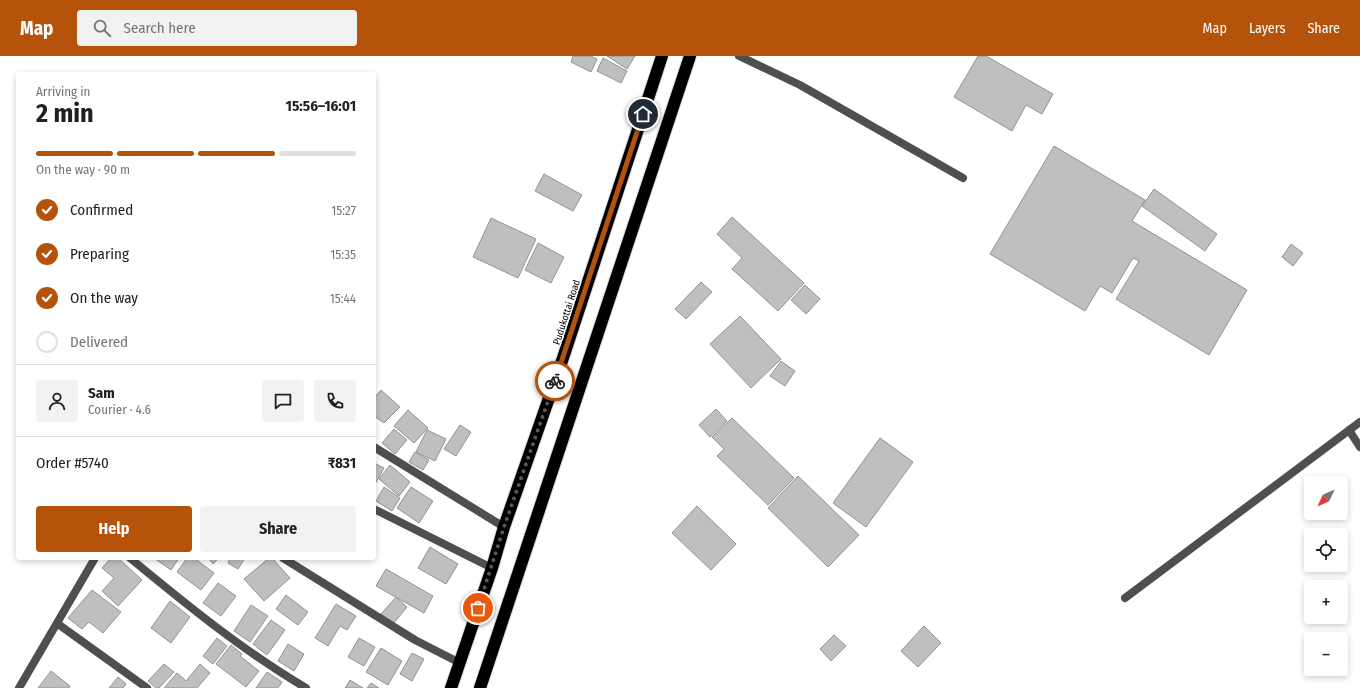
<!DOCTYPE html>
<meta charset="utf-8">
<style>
:root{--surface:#fff;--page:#f2f2f2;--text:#202124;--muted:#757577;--line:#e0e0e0;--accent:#b45309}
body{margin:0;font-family:"Fira Sans Condensed",sans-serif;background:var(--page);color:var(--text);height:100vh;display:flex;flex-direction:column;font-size:15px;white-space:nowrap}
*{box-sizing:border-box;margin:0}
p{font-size:13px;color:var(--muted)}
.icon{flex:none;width:22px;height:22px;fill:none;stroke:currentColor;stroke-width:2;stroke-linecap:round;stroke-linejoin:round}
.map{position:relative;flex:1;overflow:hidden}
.details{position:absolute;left:16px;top:16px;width:360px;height:488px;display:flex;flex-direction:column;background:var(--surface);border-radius:4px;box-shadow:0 2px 6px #0003}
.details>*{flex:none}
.needle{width:26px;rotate:226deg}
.controls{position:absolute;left:1304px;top:420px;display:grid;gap:8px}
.controls a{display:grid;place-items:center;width:44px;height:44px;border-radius:4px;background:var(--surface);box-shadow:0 2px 6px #0003;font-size:20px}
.pin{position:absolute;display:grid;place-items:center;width:34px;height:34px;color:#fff;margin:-17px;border:2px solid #fff;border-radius:50%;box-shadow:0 1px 4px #0007}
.courier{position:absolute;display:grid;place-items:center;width:40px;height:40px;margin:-20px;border:3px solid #b45309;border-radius:50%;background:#fff;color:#222;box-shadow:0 1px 5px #0007}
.overview em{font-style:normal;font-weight:700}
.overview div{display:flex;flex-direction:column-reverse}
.overview{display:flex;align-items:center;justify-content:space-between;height:68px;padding:0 20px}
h1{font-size:26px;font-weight:700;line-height:30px}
.bar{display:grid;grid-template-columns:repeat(4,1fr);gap:6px 4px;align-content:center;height:48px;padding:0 20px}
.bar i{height:5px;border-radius:3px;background:var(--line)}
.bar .selected{background:var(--accent)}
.bar p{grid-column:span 4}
.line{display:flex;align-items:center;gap:10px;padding:0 20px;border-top:1px solid var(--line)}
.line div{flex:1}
.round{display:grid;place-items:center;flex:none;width:42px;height:42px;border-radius:4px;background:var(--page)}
ol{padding:0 20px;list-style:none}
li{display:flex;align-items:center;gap:12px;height:44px}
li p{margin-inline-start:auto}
li .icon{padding:4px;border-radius:50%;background:var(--accent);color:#fff;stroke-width:4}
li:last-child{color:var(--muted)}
li i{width:22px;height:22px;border:2px solid var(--line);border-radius:50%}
.action{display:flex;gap:8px;margin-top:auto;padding:8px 20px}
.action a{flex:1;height:46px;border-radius:4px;background:var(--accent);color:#fff;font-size:16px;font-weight:700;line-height:46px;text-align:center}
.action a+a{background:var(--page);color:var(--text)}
header{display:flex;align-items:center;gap:24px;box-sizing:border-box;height:56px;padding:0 20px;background:var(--accent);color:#fff}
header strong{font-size:19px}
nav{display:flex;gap:22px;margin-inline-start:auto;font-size:14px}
.search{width:280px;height:36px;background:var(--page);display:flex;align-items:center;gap:10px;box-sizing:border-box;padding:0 14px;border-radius:4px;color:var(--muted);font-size:15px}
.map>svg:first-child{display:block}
.building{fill:#bfbfbf;stroke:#939393}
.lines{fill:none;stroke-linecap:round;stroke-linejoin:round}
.highway-casing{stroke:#dbdbdb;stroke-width:14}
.lane{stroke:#4f4f4f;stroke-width:8}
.street{stroke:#4f4f4f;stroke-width:8}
.highway{stroke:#000;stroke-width:12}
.done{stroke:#595959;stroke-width:4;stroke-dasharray:0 7.2}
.route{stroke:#b45309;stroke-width:5}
.labels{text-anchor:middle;stroke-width:3;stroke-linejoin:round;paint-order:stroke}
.street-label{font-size:10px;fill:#000;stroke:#fff}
</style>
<header>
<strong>Map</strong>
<div class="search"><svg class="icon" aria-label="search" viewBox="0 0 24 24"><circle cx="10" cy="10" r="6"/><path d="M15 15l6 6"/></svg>Search here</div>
<nav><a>Map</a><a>Layers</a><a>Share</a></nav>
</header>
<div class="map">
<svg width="1360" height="632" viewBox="0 0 1360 632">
<rect width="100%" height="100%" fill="#fff"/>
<g class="building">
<polygon points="573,0 591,0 597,3 591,16 571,6"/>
<polygon points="607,0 635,0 627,13"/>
<polygon points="978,0 986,0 1053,38 1042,58 1026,49 1012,75 954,41"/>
<polygon points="603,2 627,15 621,27 597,15"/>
<polygon points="1054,90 1145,144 1132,165 1247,234 1209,299 1116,243 1139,205 1133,202 1112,237 1100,230 1085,255 990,198"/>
<polygon points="544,118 582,139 573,155 535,135"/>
<polygon points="1154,133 1217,178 1205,195 1142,150"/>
<polygon points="732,161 804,227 778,255 732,213 742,202 717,178"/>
<polygon points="491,162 536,183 518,222 473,201"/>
<polygon points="538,187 564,201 551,227 525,214"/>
<polygon points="1291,188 1303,197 1293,210 1282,201"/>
<polygon points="701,226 712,236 686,263 675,253"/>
<polygon points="805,229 820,243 806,258 791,244"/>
<polygon points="740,260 781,303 751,332 710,288"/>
<polygon points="781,305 795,315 785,330 770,320"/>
<polygon points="381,334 400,351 384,367 374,360 374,342"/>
<polygon points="716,353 727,365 710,381 699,369"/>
<polygon points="408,354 428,372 414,387 394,370"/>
<polygon points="732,362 794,422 768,449 717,400 724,393 712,381"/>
<polygon points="460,369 471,376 456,400 444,393"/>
<polygon points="394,373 407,384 395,398 382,387"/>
<polygon points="427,374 446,383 435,405 416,396"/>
<polygon points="880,382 913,406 866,471 833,447"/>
<polygon points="415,396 429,404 423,414 409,406"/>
<polygon points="374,407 384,412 374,430"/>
<polygon points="390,409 410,426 399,440 379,423"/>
<polygon points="798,420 859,479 828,511 768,452"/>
<polygon points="384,431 400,442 392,455 376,445"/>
<polygon points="411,431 433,445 419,467 397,452"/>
<polygon points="697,450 736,488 711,514 672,477"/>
<polygon points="430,491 458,508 446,528 418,512"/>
<polygon points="111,502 118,502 142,524 118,550 102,535 114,522 102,512"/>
<polygon points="154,502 179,502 171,514"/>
<polygon points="187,502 194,502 214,517 201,534 177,516"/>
<polygon points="208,502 219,502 213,508"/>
<polygon points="230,502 245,502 238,513 228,507"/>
<polygon points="269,502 272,502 290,522 264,545 244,523"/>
<polygon points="386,513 433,540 424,557 376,530"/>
<polygon points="218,527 236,540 221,560 203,547"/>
<polygon points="92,534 121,556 103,577 89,566 82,573 68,562"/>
<polygon points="286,539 308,556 298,569 276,553"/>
<polygon points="396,541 407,551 393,568 381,558"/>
<polygon points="170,545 190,561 171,587 151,572"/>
<polygon points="336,548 356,560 347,574 340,570 328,590 315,582"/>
<polygon points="251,549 268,560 250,586 234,575"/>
<polygon points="271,564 285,574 267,599 253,588"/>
<polygon points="924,570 941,587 918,611 901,595"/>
<polygon points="834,579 846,590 831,605 820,593"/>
<polygon points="217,582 227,590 213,608 203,600"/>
<polygon points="359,582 375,591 364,610 348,601"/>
<polygon points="288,588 304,598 294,615 278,605"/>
<polygon points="231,589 242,598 240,600 259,615 246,631 216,608"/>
<polygon points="381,592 402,605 388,629 366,616"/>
<polygon points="412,597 424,603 412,625 400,618"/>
<polygon points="164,608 174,616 159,632 156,632 148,625"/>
<polygon points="200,608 210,617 197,632 164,632 177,617 186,625"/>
<polygon points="51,615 70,630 69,632 38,632"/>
<polygon points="267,616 282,626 278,632 256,632"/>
<polygon points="118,621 126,628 123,632 109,632"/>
<polygon points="350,624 363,632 345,632"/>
<polygon points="371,627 379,632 367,632"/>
</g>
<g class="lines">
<defs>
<g id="highway">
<polyline points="451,632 492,512 504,471 564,299 662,0"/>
<polyline points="480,632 690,0"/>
</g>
</defs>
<use href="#highway" class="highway-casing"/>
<polyline class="lane" points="739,0 800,29 963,122"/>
<g class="street">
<polyline points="1349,374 1360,391"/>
<polyline points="374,391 504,471"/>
<polyline points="374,453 492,512"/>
<path d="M130,502C187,549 242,594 306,632"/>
<polyline points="283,502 415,584 460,607"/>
<polyline points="1125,542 1360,366"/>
<polyline points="58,568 147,632"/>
<polyline points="19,632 95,502"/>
</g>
<use href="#highway" class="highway"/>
</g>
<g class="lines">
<polyline class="done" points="478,552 504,471 555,325"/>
<polyline class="route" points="555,325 643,58"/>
</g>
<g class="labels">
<g class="street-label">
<text transform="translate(566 256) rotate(-72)" y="4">Pudukottai Road</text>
</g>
</g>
</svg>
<div class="controls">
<a><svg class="needle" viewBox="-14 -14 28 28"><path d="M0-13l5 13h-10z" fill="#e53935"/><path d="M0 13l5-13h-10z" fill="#757577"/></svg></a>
<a><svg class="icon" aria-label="locate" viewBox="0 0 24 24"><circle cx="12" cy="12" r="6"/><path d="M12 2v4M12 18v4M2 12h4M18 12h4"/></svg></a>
<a>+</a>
<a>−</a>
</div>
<div class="pin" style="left:478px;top:552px;background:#ea580c"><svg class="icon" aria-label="bag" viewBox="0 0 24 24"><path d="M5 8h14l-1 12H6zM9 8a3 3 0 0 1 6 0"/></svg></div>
<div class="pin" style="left:643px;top:58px;background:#1f2937"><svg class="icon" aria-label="home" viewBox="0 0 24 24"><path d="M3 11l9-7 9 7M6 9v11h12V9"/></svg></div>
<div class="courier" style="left:555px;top:325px"><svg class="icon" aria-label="bike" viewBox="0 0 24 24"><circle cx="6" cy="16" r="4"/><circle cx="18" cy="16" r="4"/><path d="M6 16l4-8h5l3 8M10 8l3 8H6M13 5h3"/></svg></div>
<section class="details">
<div class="overview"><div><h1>2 min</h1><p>Arriving in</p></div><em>15:56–16:01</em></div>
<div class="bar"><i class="selected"></i><i class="selected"></i><i class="selected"></i><i></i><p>On the way · 90 m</p></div>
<ol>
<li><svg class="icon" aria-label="check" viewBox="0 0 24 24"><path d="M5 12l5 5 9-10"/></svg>Confirmed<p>15:27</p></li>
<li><svg class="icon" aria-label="check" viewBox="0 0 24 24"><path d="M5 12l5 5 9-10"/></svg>Preparing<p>15:35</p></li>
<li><svg class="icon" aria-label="check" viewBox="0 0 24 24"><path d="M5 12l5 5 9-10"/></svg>On the way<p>15:44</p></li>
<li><i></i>Delivered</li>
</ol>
<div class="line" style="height:72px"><a class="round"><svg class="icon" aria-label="person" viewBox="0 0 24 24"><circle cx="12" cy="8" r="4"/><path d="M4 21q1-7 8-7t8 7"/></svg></a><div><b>Sam</b><p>Courier · 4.6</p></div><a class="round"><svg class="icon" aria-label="chat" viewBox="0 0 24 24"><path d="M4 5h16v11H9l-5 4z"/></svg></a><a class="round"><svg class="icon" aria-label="phone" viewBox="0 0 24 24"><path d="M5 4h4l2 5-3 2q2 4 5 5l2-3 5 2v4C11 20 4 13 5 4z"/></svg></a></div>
<div class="line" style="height:52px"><div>Order #5740</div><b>₹831</b></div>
<div class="action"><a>Help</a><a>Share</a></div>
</section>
</div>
